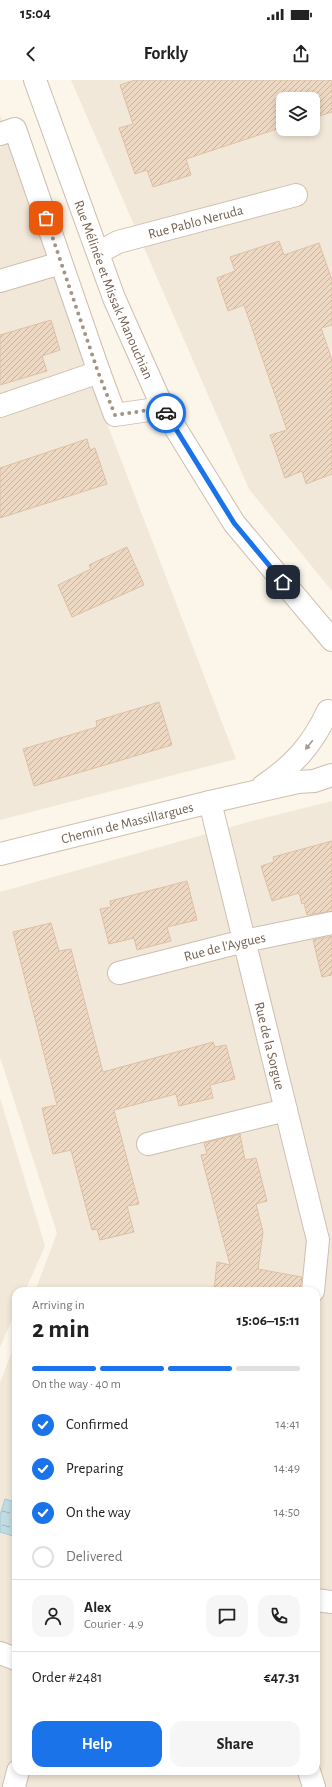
<!DOCTYPE html>
<meta charset="utf-8">
<style>
:root{--surface:#fff;--page:#f6f6f6;--text:#222;--muted:#767676;--line:#e0e0e0;--accent:#1a73e8}
body{margin:0;font-family:"Alegreya Sans",sans-serif;background:var(--page);color:var(--text);height:100vh;display:flex;flex-direction:column;font-size:15px;white-space:nowrap}
*{box-sizing:border-box;margin:0}
p{font-size:13px;color:var(--muted)}
.icon{flex:none;width:22px;height:22px;fill:none;stroke:currentColor;stroke-width:2;stroke-linecap:round;stroke-linejoin:round}
.map{position:relative;flex:1;overflow:hidden}
.side{position:absolute;left:12px;top:1207px;width:308px;height:488px;display:flex;flex-direction:column;background:var(--surface);border-radius:12px;box-shadow:0 2px 6px #0003}
.side>*{flex:none}
.fabs{position:absolute;left:276px;top:12px;display:grid;gap:8px}
.fabs a{display:grid;place-items:center;width:44px;height:44px;border-radius:8px;background:var(--surface);box-shadow:0 2px 6px #0003;font-size:20px}
.pin{position:absolute;display:grid;place-items:center;width:34px;height:34px;color:#fff;margin:-17px;border-radius:8px;box-shadow:0 2px 6px #0006}
.courier{position:absolute;display:grid;place-items:center;width:40px;height:40px;margin:-20px;border:3px solid #1a73e8;border-radius:50%;background:#fff;color:#222;box-shadow:0 1px 5px #0007}
.headline em{font-style:normal;font-weight:700}
.headline div{display:flex;flex-direction:column-reverse}
.headline{display:flex;align-items:center;justify-content:space-between;height:68px;padding:0 20px}
h1{font-size:26px;font-weight:700;line-height:30px}
.bar{display:grid;grid-template-columns:repeat(4,1fr);gap:6px 4px;align-content:center;height:48px;padding:0 20px}
.bar i{height:5px;border-radius:3px;background:var(--line)}
.bar .selected{background:var(--accent)}
.bar p{grid-column:span 4}
.line{display:flex;align-items:center;gap:10px;padding:0 20px;border-top:1px solid var(--line)}
.line div{flex:1}
.round{display:grid;place-items:center;flex:none;width:42px;height:42px;border-radius:12px;background:var(--page)}
ol{padding:0 20px;list-style:none}
li{display:flex;align-items:center;gap:12px;height:44px}
li p{margin-inline-start:auto}
li .icon{padding:4px;border-radius:50%;background:var(--accent);color:#fff;stroke-width:4}
li:last-child{color:var(--muted)}
li i{width:22px;height:22px;border:2px solid var(--line);border-radius:50%}
.primary-button{display:flex;gap:8px;margin-top:auto;padding:8px 20px}
.primary-button a{flex:1;height:46px;border-radius:12px;background:var(--accent);color:#fff;font-size:16px;font-weight:700;line-height:46px;text-align:center}
.primary-button a+a{background:var(--page);color:var(--text)}
.status{display:flex;justify-content:space-between;align-items:center;height:28px;padding:0 20px;background:var(--surface);direction:ltr}
.status svg{height:11px;fill:currentColor}
header{display:flex;justify-content:space-between;align-items:center;height:52px;padding:0 20px;background:var(--surface);font-size:18px;font-weight:700}
.map>svg:first-child{display:block}
.residential{fill:#f2e8d9;fill-rule:evenodd}
.water{fill:url(#water-ripples);stroke:#a7c9d3}
.building{fill:url(#building-hatch);stroke:#dec0a6}
.lines{fill:none;stroke-linecap:round;stroke-linejoin:round}
.street-casing{stroke:#ccbeb0;stroke-width:24}
.secondary-casing{stroke:#cebfae;stroke-width:24}
.street{stroke:#fff;stroke-width:22}
.secondary{stroke:#fff;stroke-width:22}
.oneway{fill:#a4978d}
.done{stroke:#a39485;stroke-width:4;stroke-dasharray:0 7.2}
.route{stroke:#1a73e8;stroke-width:5}
.labels{text-anchor:middle;stroke-width:3.5;stroke-linejoin:round;paint-order:stroke}
.street-label{font-size:14px;fill:#735f4f;stroke:#fdf9f0}
</style>
<div class="status"><b>15:04</b><svg viewBox="0 0 49 12"><path d="M0 12V9h3v3zM5 12V6h3v6zM10 12V3h3v9zM15 12V0h3v12zM26 1h20v11H26zM47 4h2v5h-2z"/></svg></div>
<header><svg class="icon" aria-label="back" viewBox="0 0 24 24"><path d="M15 5l-7 7 7 7"/></svg>Forkly<svg class="icon" aria-label="share" viewBox="0 0 24 24"><path d="M12 15V3M7 8l5-5 5 5M5 13v7h14v-7"/></svg></header>
<div class="map">
<svg width="332" height="1707" viewBox="0 0 332 1707">
<defs>
<pattern id="water-ripples" width="26" height="14" patternUnits="userSpaceOnUse"><rect width="26" height="14" fill="#c0dbe3"/><path d="M2 4q2-2 4 0t4 0M15 11q2-2 4 0t4 0" fill="none" stroke="#a0b5ba"/></pattern>
<pattern id="building-hatch" width="6" height="6" patternUnits="userSpaceOnUse"><rect width="6" height="6" fill="#edd8c4"/><path d="M-1 1l2-2M0 6l6-6M5 7l2-2" fill="none" stroke="#c4b2a2"/></pattern>
</defs>
<rect width="100%" height="100%" fill="#fbf5ea"/>
<g class="residential">
<path d="M71,0H332V511L249,409ZM283,19H313V49H283Z"/>
<polygon points="0,35 93,307 236,679 0,740"/>
<polygon points="332,721 332,1707 0,1707 0,1303 16,1261 16,1691 316,1691 316,1211 35,1211 57,1153 0,977 0,812 252,741"/>
<polygon points="0,1018 45,1166 25,1211 16,1211 16,1231 0,1267"/>
</g>
<polygon class="water" points="5,1419 16,1422 16,1448 13,1456 0,1452 0,1435"/>
<g class="building">
<polygon points="135,0 332,0 332,32 313,38 313,19 283,19 283,47 186,79 191,95 153,107 147,90 135,94 119,48 133,44 120,5"/>
<polygon points="279,161 284,175 319,163 332,200 332,245 321,248 332,280 332,394 306,404 302,391 285,398 270,355 287,350 244,225 228,231 217,198 235,191 230,177"/>
<polygon points="51,240 60,270 42,276 47,291 0,305 0,255"/>
<polygon points="87,359 90,370 95,368 107,404 0,438 0,388"/>
<polygon points="127,467 144,505 72,537 58,505 91,489 89,485"/>
<polygon points="159,622 172,665 34,706 23,669 97,647 96,641"/>
<polygon points="332,761 332,831 307,835 304,823 302,824 299,813 272,821 261,786 274,782 273,777"/>
<polygon points="187,801 197,840 167,847 171,861 137,870 134,858 109,864 100,829 111,827 110,821"/>
<polygon points="51,843 59,871 71,869 103,992 213,962 215,967 226,965 235,999 210,1005 213,1018 179,1026 176,1014 114,1030 139,1124 127,1126 134,1152 100,1160 97,1149 92,1150 71,1070 53,1074 42,1028 57,1025 13,852"/>
<polygon points="332,856 332,895 322,897 313,860"/>
<polygon points="240,1054 245,1080 256,1078 267,1121 256,1124 263,1152 258,1189 302,1197 300,1211 214,1211 217,1182 230,1185 201,1075 207,1074 204,1063"/>
</g>
<g class="lines">
<defs>
<g id="street">
<path id="s1" d="M35,0L114,218L163,328L234,443L332,560"/>
<polyline points="0,54 15,49 99,292"/>
<path id="s2" d="M98,173L118,162L296,115"/>
<polyline points="0,201 61,183"/>
<polyline points="0,326 99,292 115,335 163,328"/>
<path id="s3" d="M210,722L318,1160L313,1211"/>
<path id="s4" d="M119,893L244,861L332,843"/>
<polyline points="148,1064 286,1030"/>
<polyline points="316,1520 332,1522"/>
<polyline points="0,1573 16,1579"/>
<polyline points="309,1691 314,1707"/>
<polyline points="14,1707 18,1691"/>
</g>
<g id="secondary">
<path d="M263,706C294,685 312,665 328,631"/>
<path id="s5" d="M0,774L210,722L298,702L314,701L332,695"/>
</g>
</defs>
<use href="#street" class="street-casing"/>
<use href="#secondary" class="secondary-casing"/>
<use href="#street" class="street"/>
<use href="#secondary" class="secondary"/>
</g>
<defs><path id="oneway-solid" d="M-6-.8H1V-3.2L6.5 0L1 3.2V.8H-6Z"/></defs>
<use class="oneway" href="#oneway-solid" transform="translate(309 665) rotate(129)"/>
<g class="lines">
<polyline class="done" points="46,138 98,292 115,335 163,328 166,333"/>
<polyline class="route" points="166,333 234,443 283,502"/>
</g>
<g class="labels">
<g class="street-label">
<text dy="5" stroke="none"><textPath href="#s2" startOffset="103">Rue Pablo Neruda</textPath></text>
<text dy="5" stroke="none"><textPath href="#s1" startOffset="224">Rue Mélinée et Missak Manouchian</textPath></text>
<text dy="5" stroke="none"><textPath href="#s5" startOffset="131">Chemin de Massillargues</textPath></text>
<text dy="5" stroke="none"><textPath href="#s4" startOffset="109">Rue de l'Aygues</textPath></text>
<text dy="5" stroke="none"><textPath href="#s3" startOffset="251">Rue de la Sorgue</textPath></text>
</g>
</g>
</svg>
<div class="fabs">
<a><svg class="icon" aria-label="layers" viewBox="0 0 24 24"><path d="M12 4l9 5-9 5-9-5zM3 14l9 5 9-5"/></svg></a>
</div>
<div class="pin" style="left:46px;top:138px;background:#ea580c"><svg class="icon" aria-label="bag" viewBox="0 0 24 24"><path d="M5 8h14l-1 12H6zM9 8a3 3 0 0 1 6 0"/></svg></div>
<div class="pin" style="left:283px;top:502px;background:#1f2937"><svg class="icon" aria-label="home" viewBox="0 0 24 24"><path d="M3 11l9-7 9 7M6 9v11h12V9"/></svg></div>
<div class="courier" style="left:166px;top:333px"><svg class="icon" aria-label="car" viewBox="0 0 24 24"><path d="M5 17H2v-5l4-1 3-4h7l3 4 3 1v5h-3M9 17h6M6 11h13"/><circle cx="7" cy="17" r="2"/><circle cx="17" cy="17" r="2"/></svg></div>
<section class="side">
<div class="headline"><div><h1>2 min</h1><p>Arriving in</p></div><em>15:06–15:11</em></div>
<div class="bar"><i class="selected"></i><i class="selected"></i><i class="selected"></i><i></i><p>On the way · 40 m</p></div>
<ol>
<li><svg class="icon" aria-label="check" viewBox="0 0 24 24"><path d="M5 12l5 5 9-10"/></svg>Confirmed<p>14:41</p></li>
<li><svg class="icon" aria-label="check" viewBox="0 0 24 24"><path d="M5 12l5 5 9-10"/></svg>Preparing<p>14:49</p></li>
<li><svg class="icon" aria-label="check" viewBox="0 0 24 24"><path d="M5 12l5 5 9-10"/></svg>On the way<p>14:50</p></li>
<li><i></i>Delivered</li>
</ol>
<div class="line" style="height:72px"><a class="round"><svg class="icon" aria-label="person" viewBox="0 0 24 24"><circle cx="12" cy="8" r="4"/><path d="M4 21q1-7 8-7t8 7"/></svg></a><div><b>Alex</b><p>Courier · 4.9</p></div><a class="round"><svg class="icon" aria-label="chat" viewBox="0 0 24 24"><path d="M4 5h16v11H9l-5 4z"/></svg></a><a class="round"><svg class="icon" aria-label="phone" viewBox="0 0 24 24"><path d="M5 4h4l2 5-3 2q2 4 5 5l2-3 5 2v4C11 20 4 13 5 4z"/></svg></a></div>
<div class="line" style="height:52px"><div>Order #2481</div><b>€47.31</b></div>
<div class="primary-button"><a>Help</a><a>Share</a></div>
</section>
</div>
